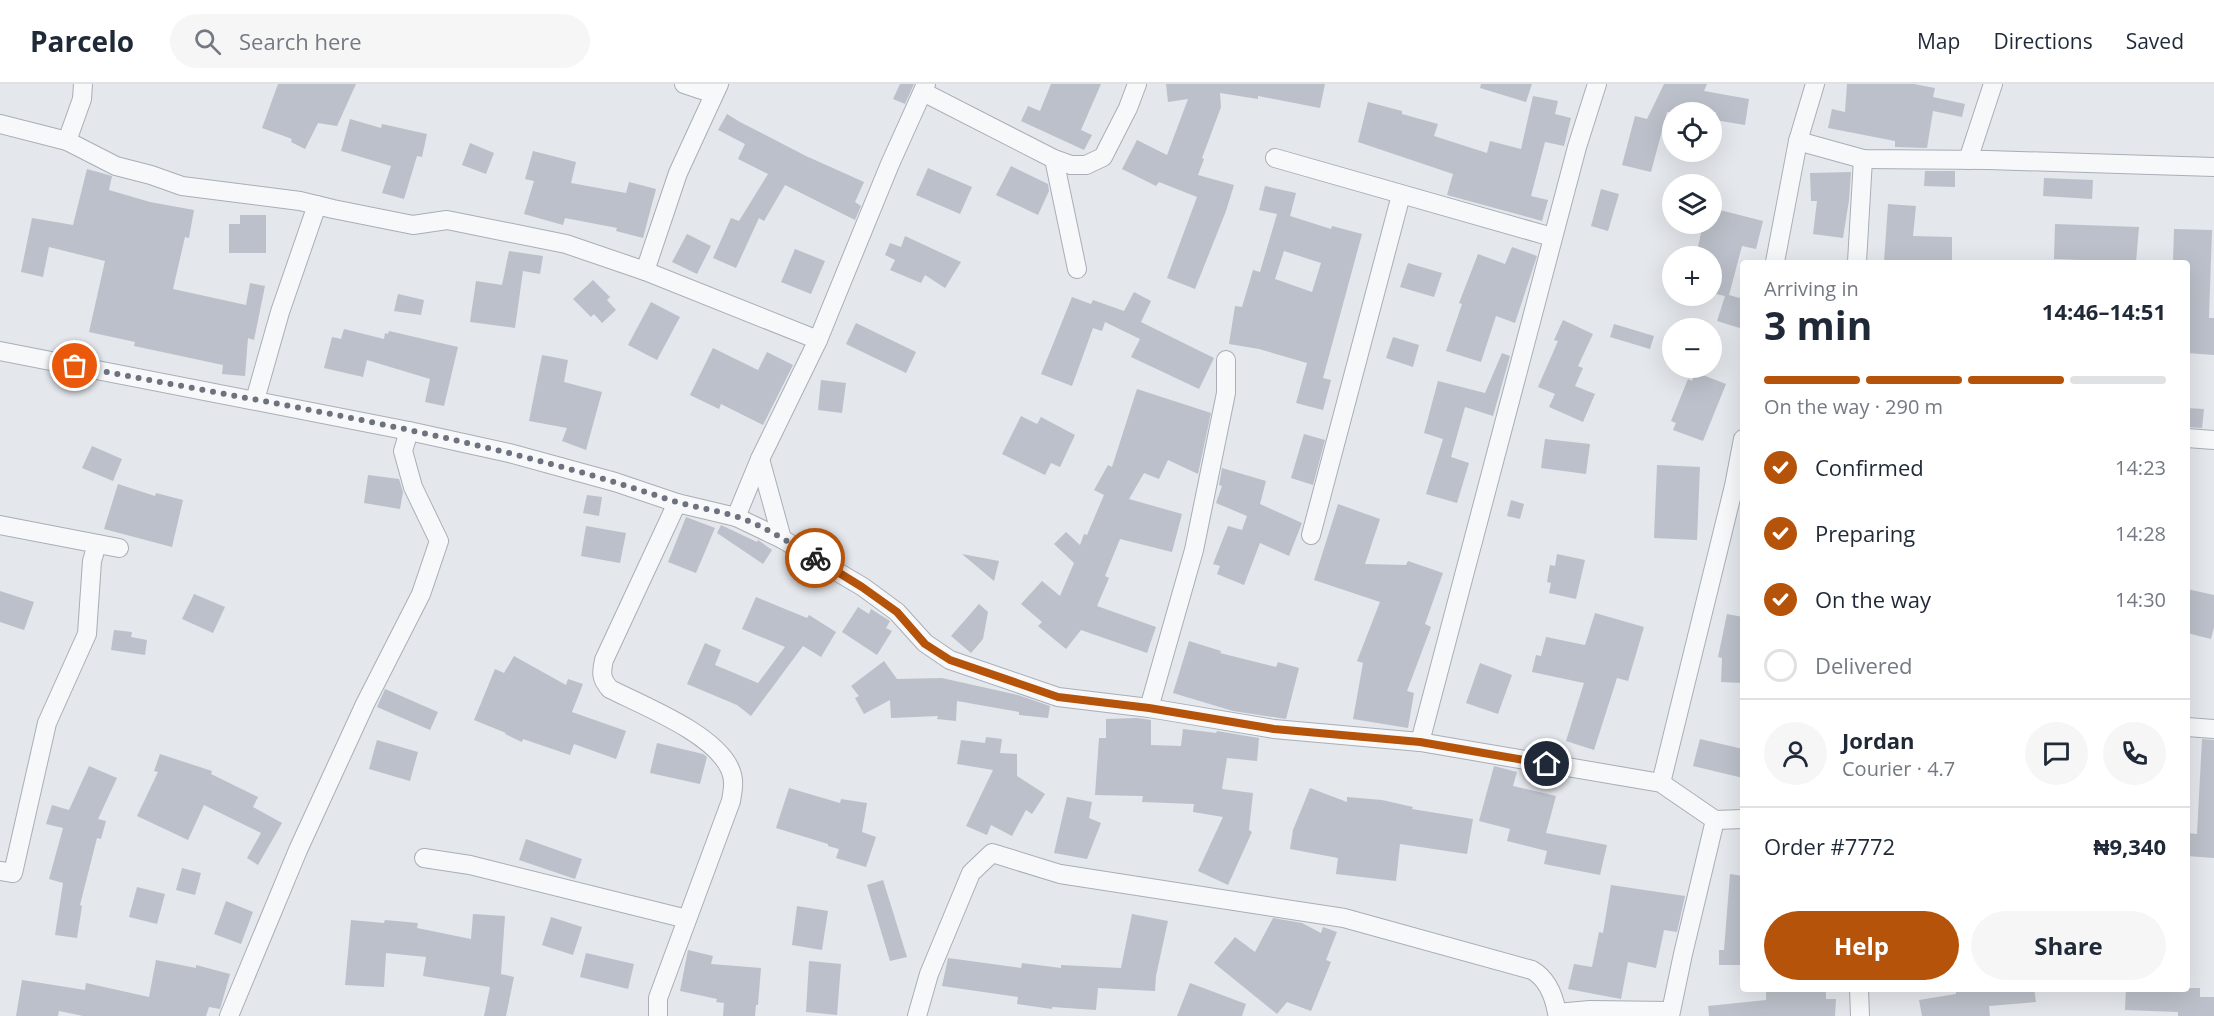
<!DOCTYPE html>
<meta charset="utf-8">
<style>
:root{--surface:#fff;--page:#f6f6f7;--text:#1f2937;--muted:#747a83;--line:#e0e1e3;--accent:#b45309}
body{margin:0;font-family:"Open Sans",sans-serif;background:var(--page);color:var(--text);height:100vh;display:flex;flex-direction:column;font-size:22px;white-space:nowrap}
*{box-sizing:border-box;margin:0}
p{font-size:20px;color:var(--muted)}
.icon{flex:none;width:33px;height:33px;fill:none;stroke:currentColor;stroke-width:2;stroke-linecap:round;stroke-linejoin:round}
.map{position:relative;flex:1;overflow:hidden}
.details{position:absolute;left:1740px;top:176px;width:450px;height:732px;display:flex;flex-direction:column;background:var(--surface);border-radius:6px;box-shadow:0 6px 24px #0002}
.details>*{flex:none}
.fabs{position:absolute;left:1662px;top:18px;display:grid;gap:12px}
.fabs a{display:grid;place-items:center;width:60px;height:60px;border-radius:50%;background:var(--surface);box-shadow:0 6px 24px #0002;font-size:30px}
.pin{position:absolute;display:grid;place-items:center;width:51px;height:51px;color:#fff;margin:-26px;border:3px solid #fff;border-radius:50%;box-shadow:0 2px 6px #0007}
.courier{position:absolute;display:grid;place-items:center;width:60px;height:60px;margin:-30px;border:4px solid #b45309;border-radius:50%;background:#fff;color:#222;box-shadow:0 2px 8px #0007}
.summary em{font-style:normal;font-weight:700}
.summary div{display:flex;flex-direction:column-reverse}
.summary{display:flex;align-items:center;justify-content:space-between;height:102px;padding:0 24px}
h1{font-size:39px;font-weight:700;line-height:45px}
.bar{display:grid;grid-template-columns:repeat(4,1fr);gap:9px 6px;align-content:center;height:72px;padding:0 24px}
.bar i{height:8px;border-radius:4px;background:var(--line)}
.bar .active{background:var(--accent)}
.bar p{grid-column:span 4}
.line{display:flex;align-items:center;gap:15px;padding:0 24px;border-top:2px solid var(--line)}
.line div{flex:1}
.round{display:grid;place-items:center;flex:none;width:63px;height:63px;border-radius:32px;background:var(--page)}
ol{padding:0 24px;list-style:none}
li{display:flex;align-items:center;gap:18px;height:66px}
li p{margin-inline-start:auto}
li .icon{padding:6px;border-radius:50%;background:var(--accent);color:#fff;stroke-width:4}
li:last-child{color:var(--muted)}
li i{width:33px;height:33px;border:3px solid var(--line);border-radius:50%}
.primary-button{display:flex;gap:12px;margin-top:auto;padding:12px 24px}
.primary-button a{flex:1;height:69px;border-radius:36px;background:var(--accent);color:#fff;font-size:24px;font-weight:700;line-height:69px;text-align:center}
.primary-button a+a{background:var(--page);color:var(--text)}
header{display:flex;align-items:center;gap:36px;box-sizing:border-box;height:84px;padding:0 30px;background:var(--surface);border-bottom:2px solid var(--line)}
header strong{font-size:28px}
nav{display:flex;gap:33px;margin-inline-start:auto;font-size:21px}
.search{width:420px;height:54px;background:var(--page);display:flex;align-items:center;gap:15px;box-sizing:border-box;padding:0 21px;border-radius:33px;color:var(--muted);font-size:22px}
.map>svg:first-child{display:block}
.building{fill:#bbc0ca;fill-rule:evenodd}
.lines{fill:none;stroke-linecap:round;stroke-linejoin:round}
.minor-casing{stroke:#a9aeb7;stroke-width:20}
.minor{stroke:#f7f8fa;stroke-width:18}
.done{stroke:#6c737f;stroke-width:6;stroke-dasharray:0 10.8}
.route{stroke:#b45309;stroke-width:8}
</style>
<header>
<strong>Parcelo</strong>
<div class="search"><svg class="icon" aria-label="search" viewBox="0 0 24 24"><circle cx="10" cy="10" r="6"/><path d="M15 15l6 6"/></svg>Search here</div>
<nav><a>Map</a><a>Directions</a><a>Saved</a></nav>
</header>
<div class="map">
<svg width="2214" height="932" viewBox="0 0 2214 932">
<rect width="100%" height="100%" fill="#e4e7ec"/>
<g class="building">
<polygon points="278,0 356,0 337,42 318,39 305,65 291,58 292,55 262,44"/>
<polygon points="900,0 914,0 905,20 893,15"/>
<polygon points="1051,0 1101,0 1081,46 1092,51 1084,66 1021,37 1028,22 1040,27"/>
<polygon points="1166,0 1325,0 1320,24 1258,12 1258,15 1220,9 1221,23 1202,74 1204,75 1198,91 1234,101 1226,127 1195,205 1167,194 1197,113 1159,98 1156,102 1122,85 1137,56 1167,71 1188,15 1168,18"/>
<polygon points="1481,0 1532,0 1526,18 1480,4"/>
<polygon points="1664,0 1707,0 1704,7 1749,15 1745,41 1715,36 1716,28 1667,28 1651,88 1622,81 1635,32 1647,35"/>
<polygon points="1847,0 1914,0 1935,4 1933,13 1965,20 1962,33 1933,27 1927,64 1895,63 1895,57 1828,44 1832,25 1845,28"/>
<polygon points="1533,12 1558,17 1555,30 1571,34 1564,62 1545,58 1531,112 1548,116 1542,137 1447,111 1453,90 1358,58 1368,18 1402,27 1402,30 1438,40 1434,52 1487,69 1490,57 1521,65"/>
<polygon points="727,30 740,38 806,72 864,98 855,118 861,122 855,136 785,101 764,137 759,134 736,184 713,174 731,134 739,137 768,90 738,75 745,60 718,46"/>
<polygon points="350,35 381,44 382,40 427,50 422,73 417,72 404,115 382,109 391,82 341,67"/>
<polygon points="470,59 494,69 486,90 462,81"/>
<polygon points="533,67 576,78 571,99 626,109 629,98 656,105 643,154 616,147 617,144 565,134 563,141 524,130 534,97 525,95"/>
<polygon points="1011,82 1048,100 1049,107 1038,131 996,111"/>
<polygon points="928,84 972,103 960,130 916,111"/>
<polygon points="87,85 112,92 109,106 150,118 194,126 189,154 185,153 173,205 246,221 250,199 265,202 254,256 248,254 245,292 222,290 223,281 134,262 135,258 89,248 105,177 49,163 43,193 21,188 32,134 73,141"/>
<polygon points="1925,87 1955,87 1955,103 1924,102"/>
<polygon points="1851,88 1849,116 1843,154 1813,150 1817,117 1811,117 1810,89"/>
<polygon points="2044,94 2093,96 2092,115 2043,112"/>
<path d="M1265,102L1296,109L1290,132L1331,145L1332,142L1362,150L1323,294L1331,296L1323,326L1296,319L1307,279L1259,265L1229,260L1235,222L1242,223L1253,186L1260,188L1277,130L1259,126ZM1284,167L1321,179L1312,208L1275,195Z"/>
<polygon points="1601,105 1619,110 1608,147 1591,142"/>
<polygon points="1888,120 1916,122 1913,152 1952,153 1952,178 1884,178"/>
<polygon points="1712,124 1763,137 1756,165 1742,162 1729,211 1743,215 1743,245 1717,237 1725,212 1712,209 1712,172 1696,172 1703,140 1712,140"/>
<polygon points="240,131 266,131 266,169 229,169 229,140 240,140"/>
<polygon points="2055,140 2139,143 2136,178 2054,175"/>
<polygon points="2174,145 2212,146 2209,234 2214,234 2214,271 2187,269 2187,178 2173,178"/>
<polygon points="687,150 711,162 697,190 672,178"/>
<polygon points="905,152 961,178 945,204 925,191 921,199 890,186 895,176 885,171 890,159 901,163"/>
<polygon points="1512,163 1537,172 1515,239 1496,232 1481,278 1446,267 1462,220 1459,219 1478,170 1505,180"/>
<polygon points="795,165 825,177 811,210 781,198"/>
<polygon points="509,167 543,172 540,190 523,187 515,244 470,238 476,197 502,201"/>
<polygon points="1408,179 1442,189 1434,213 1400,203"/>
<polygon points="593,196 610,213 607,216 616,226 602,239 594,230 591,233 573,215"/>
<polygon points="1134,208 1151,217 1141,238 1214,274 1199,305 1131,273 1140,255 1105,238 1102,247 1093,244 1072,302 1041,290 1072,213 1091,220 1093,216 1124,227"/>
<polygon points="398,210 424,216 421,231 394,227"/>
<polygon points="651,218 680,233 657,276 628,261"/>
<polygon points="1563,236 1593,250 1578,282 1583,284 1575,302 1595,310 1583,338 1549,323 1555,310 1538,303 1558,257 1554,256"/>
<polygon points="856,239 916,268 906,289 846,260"/>
<polygon points="1614,240 1654,252 1650,265 1610,253"/>
<polygon points="344,245 384,255 385,249 388,250 389,247 458,263 444,322 425,318 430,295 367,276 363,293 324,284 332,253 341,255"/>
<polygon points="1393,253 1419,261 1413,283 1386,274"/>
<polygon points="713,264 758,286 767,268 793,281 763,341 721,320 719,325 690,311"/>
<polygon points="1502,269 1510,272 1493,332 1465,323 1451,373 1469,379 1457,419 1426,410 1443,355 1424,349 1438,297 1485,309"/>
<polygon points="542,271 568,276 564,298 602,308 586,366 562,357 567,344 529,337"/>
<polygon points="1695,288 1726,300 1703,357 1673,346 1676,339 1671,337 1688,295 1692,297"/>
<polygon points="821,296 846,299 842,329 818,326"/>
<polygon points="1137,305 1211,329 1198,390 1168,376 1159,395 1144,389 1129,415 1182,430 1172,468 1120,455 1105,492 1109,494 1097,522 1156,543 1147,569 1081,546 1066,565 1038,542 1042,538 1021,520 1042,497 1060,512 1074,479 1054,460 1066,448 1080,461 1084,450 1087,451 1104,411 1094,406 1108,381 1112,383"/>
<polygon points="2187,324 2204,325 2202,344 2187,343"/>
<polygon points="1021,332 1037,340 1041,333 1075,351 1060,383 1051,379 1045,391 1002,370"/>
<polygon points="1304,350 1325,356 1313,401 1291,394"/>
<polygon points="1545,355 1590,360 1586,390 1541,384"/>
<polygon points="92,362 122,375 113,397 82,384"/>
<polygon points="1657,381 1700,383 1697,456 1654,454"/>
<polygon points="1222,384 1266,397 1260,420 1302,439 1289,472 1260,459 1244,501 1217,490 1220,482 1213,480 1228,442 1242,446 1247,432 1216,419 1222,402 1219,401"/>
<polygon points="368,391 399,395 403,408 400,425 364,419"/>
<polygon points="118,400 155,412 156,409 183,416 172,463 104,445"/>
<polygon points="587,411 602,413 599,432 583,429"/>
<polygon points="1511,416 1524,420 1520,435 1507,432"/>
<polygon points="1338,420 1380,435 1365,480 1406,481 1408,477 1443,489 1425,540 1431,543 1407,607 1414,609 1408,644 1353,635 1363,579 1357,577 1380,518 1314,496"/>
<polygon points="686,433 715,444 696,489 668,478"/>
<polygon points="721,441 757,458 758,456 772,466 763,480 717,449"/>
<polygon points="586,442 626,449 620,479 581,472"/>
<polygon points="962,470 999,477 994,497"/>
<polygon points="1557,470 1585,476 1576,515 1549,509 1551,499 1547,498 1550,481 1555,482"/>
<polygon points="2187,505 2214,511 2214,543 2211,555 2187,549"/>
<polygon points="0,507 34,518 24,546 0,538"/>
<polygon points="194,510 225,523 213,549 182,535"/>
<polygon points="756,513 807,534 809,531 836,548 821,573 803,562 751,632 737,621 687,600 705,559 721,566 715,581 758,599 785,563 742,545"/>
<polygon points="979,520 988,528 983,555 971,569 951,552"/>
<polygon points="858,523 869,530 871,525 890,537 886,544 892,547 877,571 842,548"/>
<polygon points="1595,529 1644,543 1628,597 1617,594 1594,666 1566,657 1584,599 1532,588 1536,571 1541,572 1546,553 1585,561"/>
<polygon points="1727,530 1743,533 1743,599 1721,598 1722,574 1718,573"/>
<polygon points="114,546 132,548 131,553 147,556 145,571 111,566"/>
<polygon points="1189,557 1221,567 1220,569 1276,583 1278,578 1299,584 1286,635 1233,627 1173,609"/>
<polygon points="514,572 566,601 568,595 583,600 572,628 626,647 616,675 574,660 570,671 523,655 522,658 505,650 506,649 474,636 495,585 504,589"/>
<polygon points="884,577 897,595 942,594 1018,611 1050,622 1048,634 1019,631 1019,628 957,617 956,637 937,635 938,632 891,634 890,616 864,630 855,614 859,612 851,602"/>
<polygon points="1480,579 1512,591 1498,630 1466,619"/>
<polygon points="385,605 438,628 430,646 377,623"/>
<polygon points="1137,634 1151,636 1151,661 1181,662 1183,645 1216,649 1217,647 1259,654 1257,677 1227,674 1222,705 1253,709 1249,746 1252,748 1228,801 1198,787 1223,733 1193,728 1194,720 1142,718 1143,712 1095,711 1099,654 1106,654 1106,635"/>
<polygon points="986,653 1002,655 1000,669 1017,670 1017,692 1045,710 1032,730 1026,726 1012,752 991,741 987,751 966,742 993,686 957,680 961,656 985,659"/>
<polygon points="1700,655 1743,665 1743,694 1693,682"/>
<polygon points="2202,655 2214,656 2214,774 2187,772 2187,749 2197,750"/>
<polygon points="377,656 418,668 410,697 369,685"/>
<polygon points="657,659 703,670 707,673 700,700 650,689"/>
<polygon points="160,670 212,687 211,690 258,713 253,723 282,739 258,781 247,774 261,749 204,721 188,756 137,732 158,688 154,687"/>
<polygon points="89,682 117,694 98,735 106,737 101,755 97,754 80,821 82,822 77,854 55,851 63,799 49,795 63,744 46,740 52,721 69,726"/>
<polygon points="1494,682 1517,688 1513,702 1556,712 1546,749 1607,761 1600,791 1544,780 1547,767 1507,757 1510,745 1479,737"/>
<polygon points="789,704 840,719 841,715 867,719 862,748 876,753 866,783 836,774 839,765 828,762 828,760 776,744"/>
<polygon points="1310,704 1347,718 1347,713 1382,716 1413,723 1412,725 1473,735 1467,770 1400,760 1396,797 1336,790 1338,774 1290,765 1293,746"/>
<polygon points="1067,713 1092,718 1089,734 1101,739 1087,775 1054,769"/>
<polygon points="526,755 582,775 575,795 519,776"/>
<polygon points="182,784 201,789 195,811 176,806"/>
<polygon points="1730,790 1743,792 1743,881 1719,881 1719,866 1724,866"/>
<polygon points="883,796 907,873 890,877 867,801"/>
<polygon points="1611,801 1685,812 1677,848 1664,846 1656,884 1628,878 1621,915 1568,905 1574,880 1592,883 1599,848 1603,849"/>
<polygon points="137,803 165,810 157,840 129,833"/>
<polygon points="226,817 253,828 241,860 214,850"/>
<polygon points="797,822 828,827 822,866 792,861"/>
<polygon points="473,830 505,832 501,890 514,893 506,932 484,932 490,903 423,892 426,873 386,869 384,903 345,901 351,836 384,839 385,836 418,839 417,844 471,855"/>
<polygon points="1132,830 1168,837 1156,892 1155,907 1098,904 1096,926 1052,923 1052,925 1017,920 1018,913 942,902 948,874 1021,884 1022,879 1061,884 1061,881 1121,884"/>
<polygon points="551,833 582,843 573,871 542,861"/>
<polygon points="1273,834 1302,839 1321,849 1323,843 1337,848 1326,876 1331,878 1311,927 1287,918 1277,930 1214,879 1235,853 1255,868"/>
<polygon points="688,866 713,872 711,880 761,884 758,921 756,921 755,932 723,932 724,919 716,918 717,915 680,907"/>
<polygon points="586,869 634,880 628,905 580,893"/>
<polygon points="156,876 196,884 196,881 230,890 220,925 209,923 206,932 83,932 59,927 58,932 16,932 22,896 85,906 86,899 149,913"/>
<polygon points="809,877 841,880 837,931 806,928"/>
<polygon points="1190,899 1246,920 1242,932 1177,932"/>
<polygon points="1766,904 1826,904 1826,915 1836,915 1835,932 1709,932 1708,922 1766,916"/>
<polygon points="1988,904 2034,904 2036,918 1989,922 1990,932 1922,932 1919,916 1956,910 1956,907"/>
<polygon points="2126,904 2200,904 2200,913 2214,913 2214,932 2178,932 2178,928 2125,926"/>
</g>
<g class="lines">
<defs>
<g id="minor">
<polyline points="684,0 714,10"/>
<polyline points="923,8 1054,75 1071,81 1086,81 1103,73 1128,24 1137,0"/>
<polyline points="0,40 67,57 116,82 151,91 182,102 300,117 333,125 413,141 447,136 566,160 645,187 818,256"/>
<polyline points="67,57 82,15 83,0"/>
<polyline points="1798,57 1863,75 1988,76 2214,83"/>
<polyline points="1275,74 1552,153"/>
<polyline points="1054,75 1077,185"/>
<polyline points="1968,76 1993,0"/>
<polyline points="1775,178 1798,57 1815,0"/>
<polyline points="1857,178 1863,75"/>
<polyline points="645,187 678,89 719,0"/>
<polyline points="0,267 409,347 509,369 615,398 677,419 736,433 782,455 863,503 897,528 925,559 950,576 1058,613 1149,624 1274,645 1420,658 1661,699 1715,736 1743,735"/>
<polyline points="255,316 280,228 317,121"/>
<polyline points="2187,354 2214,356"/>
<polyline points="760,375 782,455"/>
<polyline points="736,433 760,375 818,256 890,80 926,0"/>
<polyline points="0,441 119,464"/>
<polyline points="1311,451 1401,111"/>
<polyline points="1149,624 1194,466 1226,309 1226,276"/>
<polyline points="2187,643 2214,645"/>
<polyline points="1420,658 1577,63 1597,0"/>
<polyline points="1661,699 1734,402 1743,355"/>
<polyline points="424,774 470,781 687,835"/>
<polyline points="0,787 13,789 47,639 87,550 92,477 97,460"/>
<polyline points="1859,904 1860,932"/>
<polyline points="229,932 298,766 365,620 421,510 439,457 413,403 403,367 409,347"/>
<path d="M658,932V914L731,717C733,705 735,696 730,685C715,650 644,622 610,605C601,595 601,589 604,576L677,419"/>
<path d="M917,932L929,890L971,789L992,769L1060,790L1344,834L1532,886C1548,895 1554,912 1557,929L1590,926L1670,927"/>
<polyline points="1670,932 1683,870 1715,736"/>
</g>
</defs>
<use href="#minor" class="minor-casing"/>
<use href="#minor" class="minor"/>
</g>
<g class="lines">
<path class="done" d="M75,282C272,320 474,350 664,414C687,422 711,425 735,432C763,441 790,459 815,474"/>
<polyline class="route" points="815,474 862,503 897,528 925,560 950,576 1058,613 1149,624 1274,645 1420,658 1547,680"/>
</g>
</svg>
<div class="fabs">
<a><svg class="icon" aria-label="locate" viewBox="0 0 24 24"><circle cx="12" cy="12" r="6"/><path d="M12 2v4M12 18v4M2 12h4M18 12h4"/></svg></a>
<a><svg class="icon" aria-label="layers" viewBox="0 0 24 24"><path d="M12 4l9 5-9 5-9-5zM3 14l9 5 9-5"/></svg></a>
<a>+</a>
<a>−</a>
</div>
<div class="pin" style="left:75px;top:282px;background:#ea580c"><svg class="icon" aria-label="bag" viewBox="0 0 24 24"><path d="M5 8h14l-1 12H6zM9 8a3 3 0 0 1 6 0"/></svg></div>
<div class="pin" style="left:1547px;top:680px;background:#1f2937"><svg class="icon" aria-label="home" viewBox="0 0 24 24"><path d="M3 11l9-7 9 7M6 9v11h12V9"/></svg></div>
<div class="courier" style="left:815px;top:474px"><svg class="icon" aria-label="bike" viewBox="0 0 24 24"><circle cx="6" cy="16" r="4"/><circle cx="18" cy="16" r="4"/><path d="M6 16l4-8h5l3 8M10 8l3 8H6M13 5h3"/></svg></div>
<section class="details">
<div class="summary"><div><h1>3 min</h1><p>Arriving in</p></div><em>14:46–14:51</em></div>
<div class="bar"><i class="active"></i><i class="active"></i><i class="active"></i><i></i><p>On the way · 290 m</p></div>
<ol>
<li><svg class="icon" aria-label="check" viewBox="0 0 24 24"><path d="M5 12l5 5 9-10"/></svg>Confirmed<p>14:23</p></li>
<li><svg class="icon" aria-label="check" viewBox="0 0 24 24"><path d="M5 12l5 5 9-10"/></svg>Preparing<p>14:28</p></li>
<li><svg class="icon" aria-label="check" viewBox="0 0 24 24"><path d="M5 12l5 5 9-10"/></svg>On the way<p>14:30</p></li>
<li><i></i>Delivered</li>
</ol>
<div class="line" style="height:108px"><a class="round"><svg class="icon" aria-label="person" viewBox="0 0 24 24"><circle cx="12" cy="8" r="4"/><path d="M4 21q1-7 8-7t8 7"/></svg></a><div><b>Jordan</b><p>Courier · 4.7</p></div><a class="round"><svg class="icon" aria-label="chat" viewBox="0 0 24 24"><path d="M4 5h16v11H9l-5 4z"/></svg></a><a class="round"><svg class="icon" aria-label="phone" viewBox="0 0 24 24"><path d="M5 4h4l2 5-3 2q2 4 5 5l2-3 5 2v4C11 20 4 13 5 4z"/></svg></a></div>
<div class="line" style="height:78px"><div>Order #7772</div><b>₦9,340</b></div>
<div class="primary-button"><a>Help</a><a>Share</a></div>
</section>
</div>
